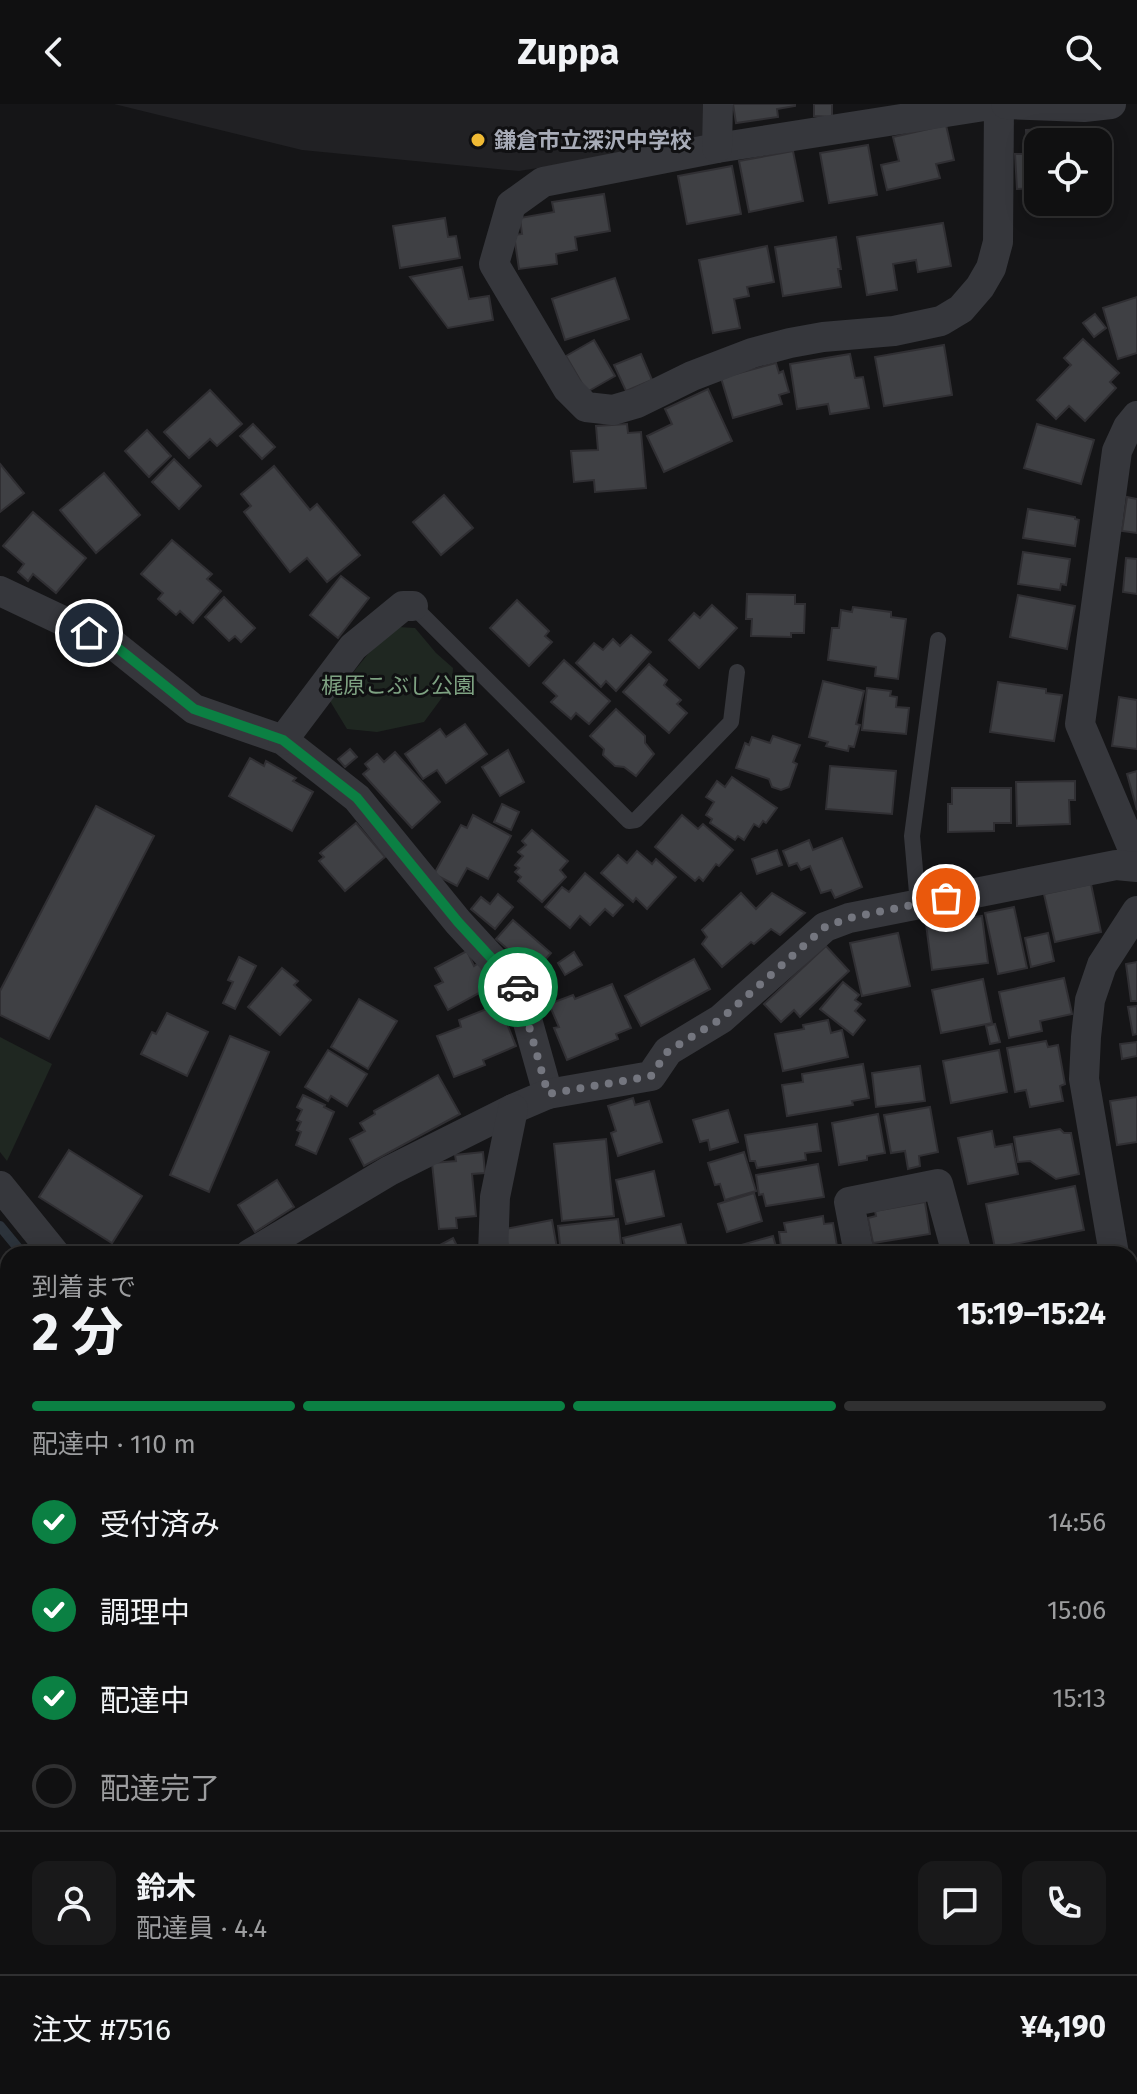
<!DOCTYPE html>
<html lang="ja">
<meta charset="utf-8">
<style>
:root{--surface:#101011;--page:#19191a;--text:#f1f3f6;--muted:#9c9d9f;--line:#303031;--accent:#0b8043}
body{margin:0;font-family:"Fira Sans","Noto Sans JP",sans-serif;background:var(--page);color:var(--text);height:100vh;display:flex;flex-direction:column;font-size:30px;white-space:nowrap}
*{box-sizing:border-box;margin:0}
p{font-size:26px;color:var(--muted)}
.icon{flex:none;width:44px;height:44px;fill:none;stroke:currentColor;stroke-width:2;stroke-linecap:round;stroke-linejoin:round}
.map{position:relative;flex:1;overflow:hidden}
.details{position:absolute;left:0px;top:1142px;width:1138px;height:848px;display:flex;flex-direction:column;background:var(--surface);border-radius:24px 24px 0 0;box-shadow:0 4px 20px #0003,0 0 0 2px var(--line)}
.details>*{flex:none}
.controls{position:absolute;left:1024px;top:24px;display:grid;gap:16px}
.controls a{display:grid;place-items:center;width:88px;height:88px;border-radius:16px;background:var(--surface);box-shadow:0 4px 20px #0003,0 0 0 2px var(--line);font-size:40px}
.pin{position:absolute;display:grid;place-items:center;width:68px;height:68px;color:#fff;margin:-34px;border:4px solid #fff;border-radius:50%;box-shadow:0 2px 8px #0007}
.courier{position:absolute;display:grid;place-items:center;width:80px;height:80px;margin:-40px;border:6px solid #0b8043;border-radius:50%;background:#fff;color:#222;box-shadow:0 2px 10px #0007}
.head em{font-style:normal;font-weight:700}
.head div{display:flex;flex-direction:column-reverse}
.head{display:flex;align-items:center;justify-content:space-between;height:136px;padding:0 32px}
h1{font-size:52px;font-weight:700;line-height:60px}
.bar{display:grid;grid-template-columns:repeat(4,1fr);gap:12px 8px;align-content:center;height:96px;padding:0 32px}
.bar i{height:10px;border-radius:6px;background:var(--line)}
.bar .active{background:var(--accent)}
.bar p{grid-column:span 4}
.line{display:flex;align-items:center;gap:20px;padding:0 32px;border-top:2px solid var(--line)}
.line div{flex:1}
.round{display:grid;place-items:center;flex:none;width:84px;height:84px;border-radius:16px;background:var(--page)}
ol{padding:0 32px;list-style:none}
li{display:flex;align-items:center;gap:24px;height:88px}
li p{margin-inline-start:auto}
li .icon{padding:8px;border-radius:50%;background:var(--accent);color:#fff;stroke-width:4}
li:last-child{color:var(--muted)}
li i{width:44px;height:44px;border:4px solid var(--line);border-radius:50%}
header{display:flex;justify-content:space-between;align-items:center;height:104px;padding:0 32px;background:var(--surface);font-size:36px;font-weight:700}
.map>svg:first-child{display:block}
.built{fill:#212124}
.green{fill:#1f2721}
.lines{fill:none;stroke-linecap:round;stroke-linejoin:round}
.stream{stroke:#2c333b;stroke-width:10}
.building{fill:#3f4044;stroke:#302f33;stroke-width:2}
.path{stroke:#3c3e43;stroke-width:5;stroke-dasharray:4 6;stroke-linecap:butt}
.lane{stroke:#36373c;stroke-width:16}
.street{stroke:#36373c;stroke-width:30}
.secondary{stroke:#44464c;stroke-width:44}
.primary{stroke:#52545b;stroke-width:44}
.done{stroke:#74767f;stroke-width:8;stroke-dasharray:0 14.4}
.route{stroke:#0b8043;stroke-width:10}
.poi-dot{fill:#f0ba34;stroke:#101012;stroke-width:3}
.labels{text-anchor:middle;stroke-width:6;stroke-linejoin:round;paint-order:stroke}
.poi-label{font-size:22px;font-weight:bold;fill:#a7abb7;stroke:#101012;text-anchor:start}
.park-label{font-size:22px;fill:#7ea282;stroke:#101012}
</style>
<header><svg class="icon" aria-label="back" viewBox="0 0 24 24"><path d="M15 5l-7 7 7 7"/></svg>Zuppa<svg class="icon" aria-label="search" viewBox="0 0 24 24"><circle cx="10" cy="10" r="6"/><path d="M15 15l6 6"/></svg></header>
<div class="map">
<svg width="1137" height="1990" viewBox="0 0 1137 1990">
<rect width="100%" height="100%" fill="#151517"/>
<polygon class="built" points="114,0 704,0 703,32 690,40 519,67 302,46"/>
<g class="green">
<polygon points="398,523 415,524 436,549 453,564 452,580 424,618 377,628 347,625 330,597 368,550"/>
<polygon points="0,933 52,960 7,1057 0,1048"/>
<polygon points="1137,1451 1137,1990 822,1989 821,1982 1130,1982 1130,1453"/>
</g>
<g class="lines">
<g class="stream">
<polyline points="0,1122 23,1150"/>
<polyline points="0,1649 8,1657"/>
<polyline points="260,1982 264,1990"/>
</g>
</g>
<g class="building">
<polygon points="733,0 795,0 795,2 777,5 778,13 736,19"/>
<polygon points="814,0 832,0 832,13 814,12"/>
<polygon points="946,21 954,56 936,60 940,74 887,86 881,61 899,57 893,33"/>
<polygon points="1075,24 1076,38 1038,38 1038,84 1017,85 1015,50 1027,50 1026,26"/>
<polygon points="868,41 877,91 829,99 820,49"/>
<polygon points="793,47 803,97 749,108 739,57"/>
<polygon points="732,62 741,110 687,120 678,72"/>
<polygon points="604,90 610,127 575,133 577,146 556,150 557,160 519,165 514,131 522,130 520,114 554,108 552,98"/>
<polygon points="445,114 448,133 456,132 460,154 400,164 393,122"/>
<polygon points="943,119 951,162 918,168 916,156 893,160 897,186 867,191 857,133"/>
<polygon points="836,133 841,165 838,165 841,183 783,192 775,143"/>
<polygon points="767,142 774,178 747,183 749,192 734,195 740,224 713,229 699,156"/>
<polygon points="462,163 469,195 489,192 493,216 448,224 410,173"/>
<polygon points="615,174 629,215 565,236 552,195"/>
<polygon points="1137,193 1137,249 1118,255 1103,204"/>
<polygon points="1095,210 1106,224 1094,233 1083,219"/>
<polygon points="1083,235 1119,269 1110,278 1116,284 1085,317 1069,302 1056,315 1037,296 1071,261 1064,254"/>
<polygon points="594,236 615,272 587,288 566,252"/>
<polygon points="944,241 952,291 884,302 875,253"/>
<polygon points="641,250 652,276 626,287 614,261"/>
<polygon points="850,250 855,274 863,273 869,304 830,310 828,300 797,305 790,260"/>
<polygon points="776,259 779,269 783,267 789,288 779,291 782,300 733,314 721,274"/>
<polygon points="708,285 732,337 664,368 647,332 672,320 665,305"/>
<polygon points="210,286 242,320 217,342 210,335 189,354 164,328"/>
<polygon points="253,320 275,343 262,355 240,332"/>
<polygon points="627,320 628,329 641,328 646,384 595,388 594,376 574,378 571,347 598,346 596,322"/>
<polygon points="1037,320 1094,336 1081,380 1024,364"/>
<polygon points="147,326 171,352 149,373 125,347"/>
<polygon points="174,355 201,382 179,405 152,378"/>
<polygon points="0,360 24,389 0,408"/>
<polygon points="274,362 310,406 317,400 360,451 327,478 307,454 290,468 244,408 251,402 241,390"/>
<polygon points="104,369 140,411 96,449 60,406"/>
<polygon points="444,391 473,424 441,451 413,418"/>
<polygon points="1127,393 1137,395 1137,429 1122,427"/>
<polygon points="1028,405 1075,413 1075,415 1079,416 1075,442 1023,434"/>
<polygon points="33,408 86,454 56,489 33,470 28,477 18,468 24,460 3,442"/>
<polygon points="172,436 212,470 207,475 221,487 193,519 180,507 176,511 158,495 163,489 141,470"/>
<polygon points="1023,448 1070,455 1066,481 1061,480 1060,486 1018,480"/>
<polygon points="1126,454 1137,455 1137,490 1123,488"/>
<polygon points="341,472 369,494 338,534 310,511"/>
<polygon points="747,490 795,491 795,500 805,500 804,529 791,529 791,533 751,532 752,515 746,515"/>
<polygon points="1018,491 1075,502 1067,545 1010,533"/>
<polygon points="224,493 255,524 241,538 235,532 229,537 205,513"/>
<polygon points="517,496 549,527 545,532 552,538 529,562 490,524"/>
<polygon points="712,501 737,524 699,564 669,536 694,509 700,514"/>
<polygon points="853,503 891,508 891,513 906,515 898,575 875,572 876,563 828,556 832,524 839,524 841,506 852,508"/>
<polygon points="631,531 651,548 616,587 606,577 601,583 576,559 594,539 603,546 613,535 620,542"/>
<polygon points="564,556 610,597 589,620 576,609 571,615 551,598 557,592 543,579"/>
<polygon points="649,560 667,576 664,581 681,596 677,600 687,609 669,629 623,588"/>
<polygon points="823,577 864,587 856,620 860,621 854,643 849,642 848,647 826,642 828,638 809,633"/>
<polygon points="998,578 1046,585 1046,589 1062,591 1054,637 990,628"/>
<polygon points="867,584 891,587 890,592 897,593 896,603 909,604 906,630 862,626"/>
<polygon points="1119,593 1137,596 1137,645 1112,642"/>
<polygon points="616,605 645,632 645,639 654,650 636,672 624,663 615,662 603,651 604,645 590,632"/>
<polygon points="465,620 487,650 446,679 437,666 423,675 405,650 440,625 446,633"/>
<polygon points="773,632 800,641 793,658 797,660 789,683 781,686 772,683 769,675 736,664 745,639 749,641 752,633 770,639"/>
<polygon points="350,645 357,653 345,663 338,655"/>
<polygon points="508,646 524,678 500,692 482,663"/>
<polygon points="395,648 440,698 412,724 363,670 369,665 365,660 377,650 384,658"/>
<polygon points="250,654 264,662 266,657 296,674 293,677 313,688 292,727 229,692"/>
<polygon points="830,662 896,667 892,710 826,705"/>
<polygon points="1137,667 1137,706 1127,670"/>
<polygon points="732,673 777,704 766,719 763,717 759,723 754,720 744,736 738,732 735,736 710,719 712,715 706,711 714,698 706,693 717,677 725,683"/>
<polygon points="1075,677 1075,696 1069,696 1070,720 1017,722 1016,678"/>
<polygon points="952,684 1011,684 1011,719 994,719 994,727 948,728 948,700 952,700"/>
<polygon points="502,700 519,708 511,726 494,718"/>
<polygon points="96,702 154,732 49,935 0,911 0,887"/>
<polygon points="473,711 511,732 488,775 467,764 457,782 434,770 461,721 467,724"/>
<polygon points="682,711 698,725 703,720 733,746 719,762 716,760 703,777 699,773 695,777 655,743"/>
<polygon points="356,719 385,753 345,787 319,757 324,753 320,749"/>
<polygon points="532,726 568,757 560,766 566,773 542,798 518,777 521,773 515,768 519,764 515,761 523,752 518,748 526,741 522,737"/>
<polygon points="842,734 862,783 835,794 831,786 821,789 810,762 801,766 797,759 789,762 783,747 809,736 813,746"/>
<polygon points="777,746 782,761 757,770 752,755"/>
<polygon points="637,747 652,760 656,755 676,773 647,805 636,794 633,798 601,769 618,751 627,759"/>
<polygon points="585,769 623,801 613,812 605,805 590,821 580,812 570,824 545,803 562,783 569,788"/>
<polygon points="1091,780 1101,828 1055,838 1044,790"/>
<polygon points="741,789 756,805 772,789 805,809 780,831 771,825 754,840 751,838 722,863 702,840 707,833 702,826"/>
<polygon points="498,790 513,803 495,825 471,805 481,793 490,800"/>
<polygon points="1014,803 1027,864 998,870 985,809"/>
<polygon points="982,812 988,859 932,866 926,820"/>
<polygon points="513,816 551,849 534,868 496,835"/>
<polygon points="898,829 910,882 862,892 850,839"/>
<polygon points="1048,829 1054,857 1031,863 1025,834"/>
<polygon points="826,842 849,867 800,913 794,906 781,918 764,900"/>
<polygon points="467,847 474,862 479,859 492,882 448,906 435,882 443,878 435,864"/>
<polygon points="574,848 582,861 565,871 558,859"/>
<polygon points="239,853 256,862 235,905 223,899 233,878 228,876"/>
<polygon points="694,855 710,885 641,922 625,892"/>
<polygon points="1137,858 1137,897 1131,897 1126,860"/>
<polygon points="282,864 298,877 294,881 311,896 280,931 248,903"/>
<polygon points="1064,874 1072,910 1040,917 1042,927 1009,934 999,888"/>
<polygon points="983,875 992,919 941,929 932,886"/>
<polygon points="843,878 859,891 855,896 861,900 855,907 865,916 853,931 820,905"/>
<polygon points="612,880 631,924 616,930 618,935 567,956 554,924 559,923 549,900 573,891 575,895"/>
<polygon points="359,895 397,917 368,965 331,943"/>
<polygon points="499,900 516,942 483,956 485,961 454,973 437,932 461,923 459,916"/>
<polygon points="1137,902 1137,930 1133,931 1128,903"/>
<polygon points="167,909 208,928 187,972 141,950 152,928 156,930"/>
<polygon points="828,916 831,929 842,926 848,953 783,967 775,930 804,925 803,921"/>
<polygon points="995,920 1000,938 990,940 986,922"/>
<polygon points="230,932 269,948 209,1088 170,1071"/>
<polygon points="1046,937 1048,943 1058,941 1065,980 1060,982 1063,997 1030,1003 1026,986 1015,988 1007,944"/>
<polygon points="1137,938 1137,952 1122,955 1120,940"/>
<polygon points="328,946 367,970 347,1002 331,992 328,997 305,983"/>
<polygon points="999,946 1007,988 951,999 943,957"/>
<polygon points="863,960 869,994 852,997 853,1001 787,1012 782,981 803,978 802,970"/>
<polygon points="920,962 925,997 876,1003 872,969"/>
<polygon points="438,971 460,1010 364,1062 350,1035 365,1027 360,1019 375,1010 374,1007"/>
<polygon points="303,991 325,1001 324,1003 334,1008 316,1050 296,1041 301,1028 297,1026 301,1018 297,1016 302,1006 297,1003"/>
<polygon points="1137,993 1137,1038 1117,1041 1110,997"/>
<polygon points="633,994 635,1001 649,997 662,1038 618,1052 611,1029 616,1027 608,1002"/>
<polygon points="930,1003 938,1048 919,1052 920,1062 908,1065 905,1047 891,1049 884,1011"/>
<polygon points="728,1006 738,1038 710,1046 708,1036 700,1038 693,1016"/>
<polygon points="878,1010 885,1049 867,1052 867,1056 839,1061 832,1019"/>
<polygon points="817,1020 821,1047 805,1049 806,1056 757,1064 755,1057 750,1057 745,1031"/>
<polygon points="1060,1025 1064,1029 1071,1029 1079,1070 1056,1075 1030,1057 1018,1058 1014,1033"/>
<polygon points="992,1027 995,1043 1012,1040 1018,1070 968,1080 958,1034"/>
<polygon points="606,1035 614,1112 562,1117 554,1040"/>
<polygon points="69,1046 142,1092 112,1139 39,1093"/>
<polygon points="483,1048 485,1069 472,1070 476,1112 456,1114 457,1124 439,1125 432,1059 456,1057 455,1051"/>
<polygon points="744,1048 756,1087 725,1096 720,1080 715,1081 708,1059"/>
<polygon points="818,1060 824,1093 766,1102 763,1090 759,1091 756,1071"/>
<polygon points="654,1067 664,1112 626,1120 616,1076"/>
<polygon points="277,1076 294,1103 255,1128 238,1101"/>
<polygon points="1075,1082 1084,1126 995,1144 986,1100"/>
<polygon points="754,1089 762,1117 727,1128 718,1100"/>
<polygon points="925,1098 930,1130 873,1139 868,1114 876,1112 875,1107"/>
<polygon points="823,1112 824,1120 833,1119 838,1148 782,1150 779,1128 786,1128 784,1119"/>
<polygon points="618,1115 622,1148 561,1150 558,1122"/>
<polygon points="552,1116 558,1150 509,1150 505,1125"/>
<polygon points="681,1120 689,1150 627,1150 623,1134"/>
<polygon points="773,1132 778,1150 725,1150 724,1146"/>
<polygon points="453,1134 461,1150 423,1150"/>
<polygon points="0,1167 8,1177 8,1207 3,1210 0,1206"/>
<polygon points="1137,1259 1137,1313 1131,1316 1130,1263"/>
<polygon points="8,1322 8,1416 0,1406 0,1329"/>
<polygon points="0,1575 8,1583 8,1607 0,1615"/>
<polygon points="8,1757 8,1811 0,1814 0,1759"/>
<polygon points="8,1831 8,1869 0,1871 0,1833"/>
<rect x="31" y="1982" width="180" height="8"/>
<polygon points="344,1982 456,1982 458,1990 346,1990"/>
<polygon points="458,1982 491,1982 493,1990 460,1990"/>
<polygon points="640,1982 669,1982 667,1990 639,1990"/>
<polygon points="679,1982 729,1982 726,1990 676,1990"/>
</g>
<g class="lines">
<polyline class="path" points="1130,1890 1137,1891"/>
<g class="lane">
<polyline points="413,502 629,717 636,716 731,618 737,568"/>
<polyline points="918,800 912,732 938,536"/>
</g>
<g class="street">
<polyline points="997,0 717,44 543,78 511,101 494,160 568,285 586,303 613,306 637,299 692,272 752,249 790,239 823,233 894,227 941,217 961,205 980,183 991,164 998,138 999,0"/>
<polyline points="1006,0 1084,3 1111,0"/>
<polyline points="717,44 718,0"/>
<polyline points="1137,312 1128,323 1117,347 1080,620 1132,743 1137,746"/>
<polyline points="0,487 114,541 194,605 283,636 357,694 458,818 518,883 548,990"/>
<polyline points="283,636 353,543 403,502 413,502"/>
<polyline points="0,1082 55,1150"/>
<polyline points="250,1150 389,1067 513,1005 548,990 651,972 668,947 721,915 825,823 849,814 1116,761 1137,763"/>
<polyline points="493,1150 495,1093 513,1005"/>
<polyline points="859,1150 849,1098 938,1080 957,1150"/>
<polyline points="1114,1150 1084,975 1086,933 1090,896 1102,861 1137,807"/>
<polyline points="0,1307 8,1302"/>
<polyline points="623,1982 624,1990"/>
<polyline points="0,1988 1,1990"/>
</g>
<polyline class="secondary" points="1130,1190 1137,1186"/>
<g class="primary">
<polyline points="0,1488 8,1498"/>
<polyline points="308,1982 311,1990"/>
</g>
</g>
<g class="lines">
<polyline class="done" points="518,883 548,990 651,972 668,947 721,915 825,823 849,814 946,794"/>
<polyline class="route" points="89,529 114,541 194,605 283,636 357,694 458,818 518,883"/>
</g>
<circle class="poi-dot" cx="478" cy="36" r="8"/>
<g class="labels">
<g class="poi-label">
<text x="494" y="44">鎌倉市立深沢中学校</text>
</g>
<g class="park-label">
<text x="398" y="589">梶原こぶし公園</text>
</g>
</g>
</svg>
<div class="controls">
<a><svg class="icon" aria-label="locate" viewBox="0 0 24 24"><circle cx="12" cy="12" r="6"/><path d="M12 2v4M12 18v4M2 12h4M18 12h4"/></svg></a>
</div>
<div class="pin" style="left:946px;top:794px;background:#ea580c"><svg class="icon" aria-label="bag" viewBox="0 0 24 24"><path d="M5 8h14l-1 12H6zM9 8a3 3 0 0 1 6 0"/></svg></div>
<div class="pin" style="left:89px;top:529px;background:#1f2937"><svg class="icon" aria-label="home" viewBox="0 0 24 24"><path d="M3 11l9-7 9 7M6 9v11h12V9"/></svg></div>
<div class="courier" style="left:518px;top:883px"><svg class="icon" aria-label="car" viewBox="0 0 24 24"><path d="M5 17H2v-5l4-1 3-4h7l3 4 3 1v5h-3M9 17h6M6 11h13"/><circle cx="7" cy="17" r="2"/><circle cx="17" cy="17" r="2"/></svg></div>
<section class="details">
<div class="head"><div><h1>2 分</h1><p>到着まで</p></div><em>15:19–15:24</em></div>
<div class="bar"><i class="active"></i><i class="active"></i><i class="active"></i><i></i><p>配達中 · 110 m</p></div>
<ol>
<li><svg class="icon" aria-label="check" viewBox="0 0 24 24"><path d="M5 12l5 5 9-10"/></svg>受付済み<p>14:56</p></li>
<li><svg class="icon" aria-label="check" viewBox="0 0 24 24"><path d="M5 12l5 5 9-10"/></svg>調理中<p>15:06</p></li>
<li><svg class="icon" aria-label="check" viewBox="0 0 24 24"><path d="M5 12l5 5 9-10"/></svg>配達中<p>15:13</p></li>
<li><i></i>配達完了</li>
</ol>
<div class="line" style="height:144px"><a class="round"><svg class="icon" aria-label="person" viewBox="0 0 24 24"><circle cx="12" cy="8" r="4"/><path d="M4 21q1-7 8-7t8 7"/></svg></a><div><b>鈴木</b><p>配達員 · 4.4</p></div><a class="round"><svg class="icon" aria-label="chat" viewBox="0 0 24 24"><path d="M4 5h16v11H9l-5 4z"/></svg></a><a class="round"><svg class="icon" aria-label="phone" viewBox="0 0 24 24"><path d="M5 4h4l2 5-3 2q2 4 5 5l2-3 5 2v4C11 20 4 13 5 4z"/></svg></a></div>
<div class="line" style="height:104px"><div>注文 #7516</div><b>¥4,190</b></div>
</section>
</div>
